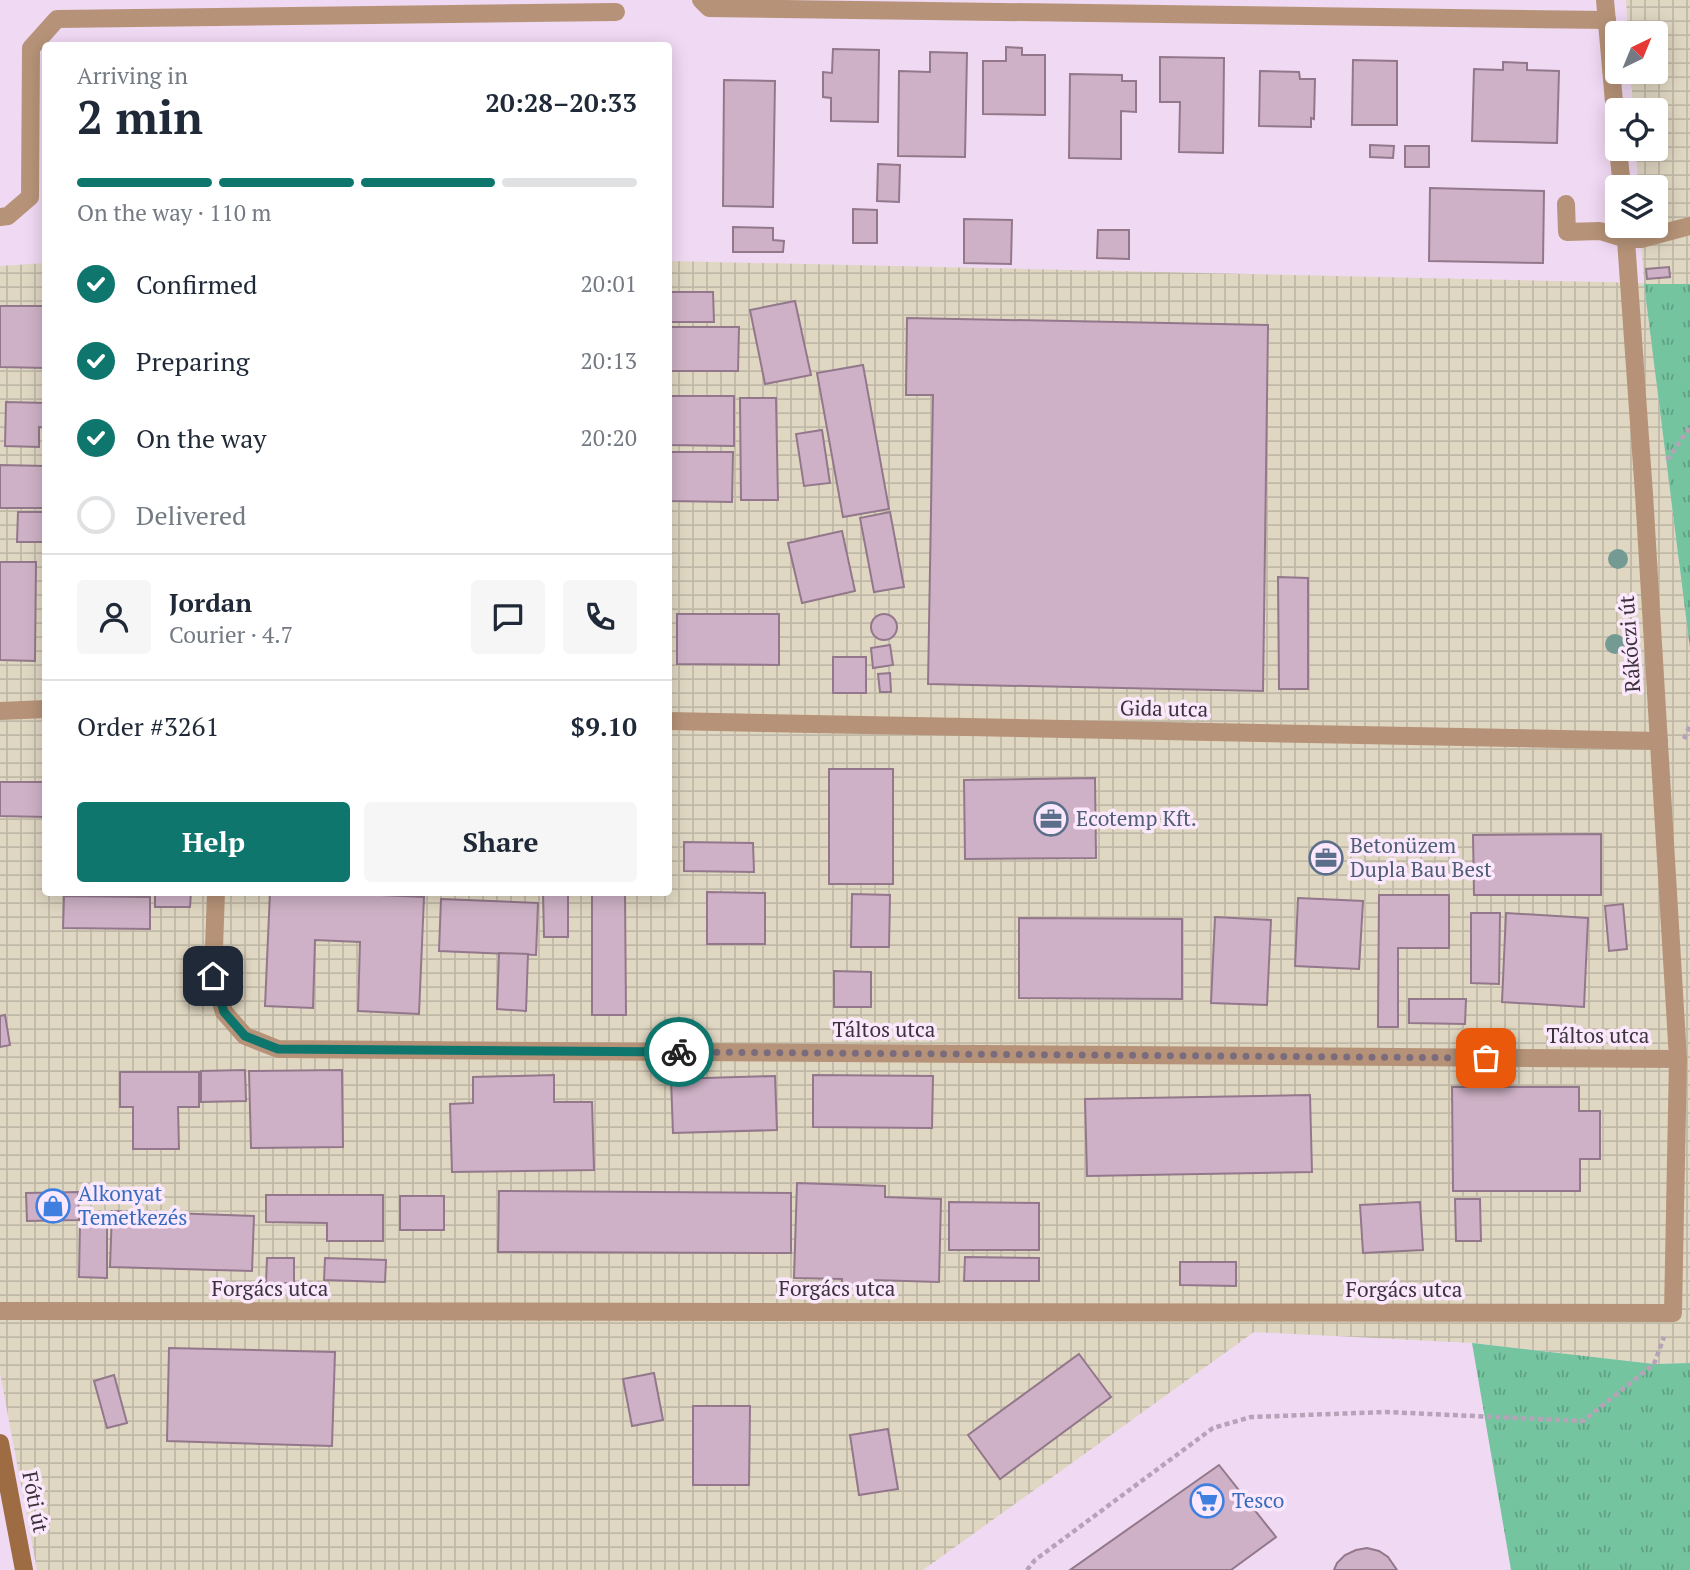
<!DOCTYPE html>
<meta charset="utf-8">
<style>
:root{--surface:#fff;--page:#f6f6f7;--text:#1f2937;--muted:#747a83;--line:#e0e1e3;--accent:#0f766e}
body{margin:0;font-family:"PT Serif",serif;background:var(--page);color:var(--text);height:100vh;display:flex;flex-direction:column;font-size:26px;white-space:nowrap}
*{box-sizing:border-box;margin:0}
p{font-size:23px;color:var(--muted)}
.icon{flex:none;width:38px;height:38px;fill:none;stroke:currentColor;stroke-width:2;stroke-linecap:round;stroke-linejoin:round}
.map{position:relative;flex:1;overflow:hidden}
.details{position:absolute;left:42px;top:42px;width:630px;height:854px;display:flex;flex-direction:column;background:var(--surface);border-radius:7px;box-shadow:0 4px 18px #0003}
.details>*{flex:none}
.needle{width:46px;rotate:43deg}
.tools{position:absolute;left:1605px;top:21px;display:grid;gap:14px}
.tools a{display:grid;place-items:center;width:63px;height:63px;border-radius:7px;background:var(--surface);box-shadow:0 4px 18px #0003;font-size:35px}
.pin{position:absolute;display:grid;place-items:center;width:60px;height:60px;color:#fff;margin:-30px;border-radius:14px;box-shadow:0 4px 10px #0006}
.courier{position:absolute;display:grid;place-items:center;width:70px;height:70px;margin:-35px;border:5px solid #0f766e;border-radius:50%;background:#fff;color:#222;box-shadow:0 2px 9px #0007}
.headline em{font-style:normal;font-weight:800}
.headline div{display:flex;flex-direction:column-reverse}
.headline{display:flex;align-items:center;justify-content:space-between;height:119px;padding:0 35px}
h1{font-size:46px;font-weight:800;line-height:52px}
.bar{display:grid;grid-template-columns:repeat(4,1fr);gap:10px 7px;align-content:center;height:84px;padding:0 35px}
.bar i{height:9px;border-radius:5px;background:var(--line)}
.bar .selected{background:var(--accent)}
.bar p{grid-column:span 4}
.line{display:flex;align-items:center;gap:18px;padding:0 35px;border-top:2px solid var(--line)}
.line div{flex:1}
.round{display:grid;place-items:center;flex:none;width:74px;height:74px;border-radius:7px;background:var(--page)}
ol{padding:0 35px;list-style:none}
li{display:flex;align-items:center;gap:21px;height:77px}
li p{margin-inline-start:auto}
li .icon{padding:7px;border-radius:50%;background:var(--accent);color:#fff;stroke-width:4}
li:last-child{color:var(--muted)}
li i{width:38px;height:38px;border:4px solid var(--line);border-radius:50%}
.cta{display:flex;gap:14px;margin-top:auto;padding:14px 35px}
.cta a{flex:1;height:80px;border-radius:7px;background:var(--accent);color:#fff;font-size:28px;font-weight:800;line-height:80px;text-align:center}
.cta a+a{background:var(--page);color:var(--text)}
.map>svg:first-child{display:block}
.industrial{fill:url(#industrial-grid)}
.grass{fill:url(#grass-tufts)}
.building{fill:#ceb1c6;stroke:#93788b;stroke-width:2}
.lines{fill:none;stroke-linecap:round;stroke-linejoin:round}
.path{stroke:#b6a3b8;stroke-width:4.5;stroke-dasharray:5 3.5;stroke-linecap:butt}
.lane{stroke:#b69378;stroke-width:18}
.street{stroke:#b69378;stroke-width:18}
.secondary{stroke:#9e6c43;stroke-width:18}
.tree{fill:#749a94}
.done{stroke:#7a6c7c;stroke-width:7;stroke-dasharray:0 12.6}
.route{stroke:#0f766e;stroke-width:9}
.labels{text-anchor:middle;stroke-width:7;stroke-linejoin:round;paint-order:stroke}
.street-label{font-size:21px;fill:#3b323c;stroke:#fbe8fd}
.service-label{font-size:21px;fill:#4e5e75;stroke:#fbe8fd;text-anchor:start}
.shop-label{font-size:21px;fill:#366cbe;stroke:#fbe8fd;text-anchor:start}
</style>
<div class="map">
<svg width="1690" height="1570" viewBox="0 0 1690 1570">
<defs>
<pattern id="industrial-grid" width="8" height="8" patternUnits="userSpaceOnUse" patternTransform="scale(1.75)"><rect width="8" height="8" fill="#e0d7c2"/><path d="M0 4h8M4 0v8" fill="none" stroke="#c1b9a8"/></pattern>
<pattern id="grass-tufts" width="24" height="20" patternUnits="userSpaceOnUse" patternTransform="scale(1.75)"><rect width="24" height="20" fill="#73c49f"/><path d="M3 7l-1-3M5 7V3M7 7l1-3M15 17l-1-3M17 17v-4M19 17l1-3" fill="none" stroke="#60a083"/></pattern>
</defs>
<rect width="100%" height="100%" fill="#f0d9f3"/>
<polygon class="industrial" points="1626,0 1690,0 1690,284 1644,284 1690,649 1690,1363 1654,1364 1472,1343 1254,1332 923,1570 37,1570 0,1373 0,266 45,263 46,892 668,892 669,261 1644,283 1640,226 1656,226 1656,187 1638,187 1636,149 1656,149 1656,110 1633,110 1631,72 1656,72 1656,33 1628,33"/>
<g class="grass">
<polygon points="1644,284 1690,284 1690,649"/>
<polygon points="1472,1343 1654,1364 1690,1363 1690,1570 1511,1570"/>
</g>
<g class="building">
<polygon points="1006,47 1022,48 1022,55 1045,55 1045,115 983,114 983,61 1006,61"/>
<polygon points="833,49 879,50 878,122 831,121 831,98 823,97 823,72 832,73"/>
<polygon points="930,52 967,53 965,157 898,156 899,71 930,72"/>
<polygon points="1160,57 1224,58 1223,153 1179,152 1180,102 1160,102"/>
<polygon points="1353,60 1397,61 1397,125 1352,125"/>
<polygon points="1503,62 1527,63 1527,70 1559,71 1557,143 1472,141 1474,69 1503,70"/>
<polygon points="1260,71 1299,72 1300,79 1315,79 1314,119 1311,118 1311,127 1259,126"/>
<polygon points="1070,74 1122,75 1122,81 1136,81 1136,112 1121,111 1121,159 1069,158"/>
<polygon points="724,80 775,81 773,207 723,206"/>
<polygon points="1370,145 1394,146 1393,158 1370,157"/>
<rect x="1405" y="146" width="24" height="21"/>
<polygon points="878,164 900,165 899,202 877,201"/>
<polygon points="1430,188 1544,191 1543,263 1429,261"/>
<polygon points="853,209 877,210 877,243 853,243"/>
<polygon points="964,219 1012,220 1011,264 964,263"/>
<polygon points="733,227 773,228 773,240 784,241 783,252 733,252"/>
<polygon points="1098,230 1129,230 1129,259 1097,258"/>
<polygon points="1669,267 1670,277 1647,279 1646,269"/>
<polygon points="668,292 713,292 714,322 668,322"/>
<polygon points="795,301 811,375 765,384 750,310"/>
<polygon points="0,306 46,306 46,368 0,367"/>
<polygon points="907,318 1268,325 1263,691 928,684 933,395 906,395"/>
<polygon points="668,327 739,327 738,371 668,371"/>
<polygon points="863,365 889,509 843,517 817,373"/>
<polygon points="668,396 734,396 734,446 668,445"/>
<polygon points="740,398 776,398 778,500 741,500"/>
<polygon points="6,402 46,403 46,428 39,427 39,447 5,446"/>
<polygon points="822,430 830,483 804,486 796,434"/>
<polygon points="668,452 733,452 732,502 668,501"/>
<polygon points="0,465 46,466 46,508 0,508"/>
<polygon points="18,512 46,512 46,542 17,542"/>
<polygon points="890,512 904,587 874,592 860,518"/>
<polygon points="842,531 855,591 802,603 788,543"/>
<polygon points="0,562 36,562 35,661 0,660"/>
<polygon points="1278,577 1308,578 1308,689 1279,689"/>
<polygon points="677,614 779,614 779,665 677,664"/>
<circle cx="884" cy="627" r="13"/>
<polygon points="890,645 893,665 873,668 871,648"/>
<rect x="833" y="657" width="33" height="36"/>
<polygon points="890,673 891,692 880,692 878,674"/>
<rect x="829" y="769" width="64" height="115"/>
<polygon points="1095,778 1096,858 965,859 964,780"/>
<polygon points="0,782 46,782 46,817 0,816"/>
<polygon points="1601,834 1601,895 1474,895 1473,835"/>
<polygon points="684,842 753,843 754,872 684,871"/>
<polygon points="64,892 150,892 150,897 64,896"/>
<polygon points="155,892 191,892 190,907 155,907"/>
<polygon points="270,892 316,892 424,897 419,1014 358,1011 360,942 315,940 313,1008 265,1006"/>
<polygon points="543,892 568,892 568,937 544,937"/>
<polygon points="592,892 625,892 626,1015 592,1015"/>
<polygon points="707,892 765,893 765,944 707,944"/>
<polygon points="852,894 890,895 889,947 851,947"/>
<polygon points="1379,895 1449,895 1449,948 1398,948 1398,1027 1378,1027"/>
<polygon points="64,896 150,897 150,929 63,928"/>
<polygon points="1298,898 1363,901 1359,969 1295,966"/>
<polygon points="441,899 538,903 536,955 439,951"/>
<polygon points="1623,904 1627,949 1609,951 1605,906"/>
<polygon points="1471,913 1500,913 1499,984 1471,983"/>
<polygon points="1506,913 1588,918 1584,1007 1502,1002"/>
<polygon points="1215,917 1271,920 1267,1005 1211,1003"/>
<polygon points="1019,918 1182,919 1182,999 1019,998"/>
<polygon points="499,953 528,954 526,1011 497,1009"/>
<polygon points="834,971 871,972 871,1007 834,1007"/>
<polygon points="1409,999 1466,999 1465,1024 1409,1023"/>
<polygon points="5,1015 10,1045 0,1047 0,1016"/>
<polygon points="245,1070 246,1101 201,1102 201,1071"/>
<polygon points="342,1070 343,1147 251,1148 249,1071"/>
<polygon points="120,1072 199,1072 199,1107 178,1107 179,1149 133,1149 133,1107 120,1107"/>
<polygon points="554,1075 554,1102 592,1102 594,1170 452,1172 450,1104 473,1103 473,1077"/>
<polygon points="813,1075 933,1076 932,1128 813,1127"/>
<polygon points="775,1076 777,1130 673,1133 671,1079"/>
<polygon points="1452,1087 1579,1087 1579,1111 1600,1111 1600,1159 1580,1159 1580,1191 1453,1191"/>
<polygon points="1310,1095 1312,1172 1087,1176 1085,1099"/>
<polygon points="797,1183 885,1186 885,1197 941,1199 939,1282 873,1280 873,1288 842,1287 842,1279 794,1278"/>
<polygon points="499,1191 791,1193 791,1253 498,1252"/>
<polygon points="78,1192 79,1220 27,1221 26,1193"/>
<polygon points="266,1195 383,1195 383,1241 327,1241 327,1223 266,1222"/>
<rect x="400" y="1196" width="44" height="34"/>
<polygon points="1455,1199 1480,1199 1481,1241 1456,1241"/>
<polygon points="949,1202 1039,1203 1039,1250 949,1250"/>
<polygon points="1420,1202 1423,1250 1363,1253 1360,1205"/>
<polygon points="112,1211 254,1216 252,1271 110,1267"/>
<polygon points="80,1223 107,1223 107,1278 79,1277"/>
<polygon points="965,1257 1039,1258 1039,1281 964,1281"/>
<polygon points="267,1258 294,1258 294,1283 266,1283"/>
<polygon points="325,1258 386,1260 385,1282 324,1280"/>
<polygon points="1180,1262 1236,1262 1236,1286 1180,1285"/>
<polygon points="169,1348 335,1352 332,1446 167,1441"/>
<polygon points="1079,1354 1111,1397 1000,1479 968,1435"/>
<polygon points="654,1373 663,1420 632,1426 623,1379"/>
<polygon points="114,1375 127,1423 107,1428 94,1381"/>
<polygon points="693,1406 750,1406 749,1485 693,1485"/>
<polygon points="888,1429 898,1489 859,1495 850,1435"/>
<polygon points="1219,1465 1276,1537 1231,1570 1070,1570"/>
<polygon points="1367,1548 1379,1551 1388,1557 1397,1570 1334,1570 1337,1563 1345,1555 1356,1550"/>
</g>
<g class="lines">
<g class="path">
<polyline points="1667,460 1690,427"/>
<polyline points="1684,739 1690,725"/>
<polyline points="1027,1570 1035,1560 1213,1428 1251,1417 1386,1412 1583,1421 1654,1364 1664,1337"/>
</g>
<polyline class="lane" points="1566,204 1567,232 1600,231 1626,239 1641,239 1690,226"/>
<g class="street">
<polyline points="701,0 709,8 1607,20"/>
<polyline points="1605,0 1617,136"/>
<polyline points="1618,149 1622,187"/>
<polyline points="0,217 8,216 30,197 31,48 57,19 616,12"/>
<polyline points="0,711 46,709"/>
<polyline points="668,721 1659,741"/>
<polyline points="216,892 213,976 224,1012 245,1036 278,1049 1678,1059"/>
<polyline points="0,1311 1673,1313 1678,1059 1644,494 1625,226"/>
</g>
<polyline class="secondary" points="0,1443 24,1570"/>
</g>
<g class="tree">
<circle cx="1618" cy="559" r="10"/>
<circle cx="1615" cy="644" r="10"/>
</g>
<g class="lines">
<polyline class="done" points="679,1052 1486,1058"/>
<polyline class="route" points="213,976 224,1012 245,1036 278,1049 679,1052"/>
</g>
<defs>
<symbol id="office-ring" viewBox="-11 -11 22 22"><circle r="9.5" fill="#fbe8fd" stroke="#5c6f8a" stroke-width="1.5"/><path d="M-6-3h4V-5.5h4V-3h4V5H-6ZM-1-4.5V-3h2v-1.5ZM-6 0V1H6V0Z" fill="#5c6f8a"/></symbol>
<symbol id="shop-ring" viewBox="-11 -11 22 22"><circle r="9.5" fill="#fbe8fd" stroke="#3f7fe0" stroke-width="1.5"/><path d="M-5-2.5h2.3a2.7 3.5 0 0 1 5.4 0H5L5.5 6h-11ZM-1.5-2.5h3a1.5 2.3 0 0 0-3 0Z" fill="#3f7fe0"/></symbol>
<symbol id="supermarket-ring" viewBox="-11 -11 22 22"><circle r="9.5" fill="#fbe8fd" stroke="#3f7fe0" stroke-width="1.5"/><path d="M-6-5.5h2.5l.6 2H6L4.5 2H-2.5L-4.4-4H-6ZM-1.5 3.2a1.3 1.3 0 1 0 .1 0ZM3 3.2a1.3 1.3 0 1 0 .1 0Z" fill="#3f7fe0"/></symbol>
</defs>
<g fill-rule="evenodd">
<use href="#office-ring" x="1032" y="800" width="38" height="38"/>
<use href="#office-ring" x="1307" y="839" width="38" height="38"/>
<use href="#shop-ring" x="34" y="1187" width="38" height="38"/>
<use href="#supermarket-ring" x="1188" y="1482" width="38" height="38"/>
</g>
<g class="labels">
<g class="street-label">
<text transform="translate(1630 644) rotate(-94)" y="7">Rákóczi út</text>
<text transform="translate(1164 709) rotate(1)" y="7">Gida utca</text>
<text x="884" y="1037">Táltos utca</text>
<text x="1598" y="1043">Táltos utca</text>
<text x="270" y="1296">Forgács utca</text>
<text x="837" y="1296">Forgács utca</text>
<text x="1404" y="1297">Forgács utca</text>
<text transform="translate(35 1502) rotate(79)" y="7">Fóti út</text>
</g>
<g class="service-label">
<text x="1076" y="826">Ecotemp Kft.</text>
<text x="1350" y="853">Betonüzem<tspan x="1350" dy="24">Dupla Bau Best</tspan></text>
</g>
<g class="shop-label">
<text x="78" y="1201">Alkonyat<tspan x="78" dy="24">Temetkezés</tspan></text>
<text x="1232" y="1508">Tesco</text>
</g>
</g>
</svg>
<div class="tools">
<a><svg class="needle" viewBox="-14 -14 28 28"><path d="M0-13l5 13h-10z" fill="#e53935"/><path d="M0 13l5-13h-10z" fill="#747a83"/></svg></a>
<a><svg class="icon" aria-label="locate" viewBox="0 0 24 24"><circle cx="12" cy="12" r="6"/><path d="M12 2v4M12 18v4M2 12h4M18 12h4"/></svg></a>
<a><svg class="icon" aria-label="layers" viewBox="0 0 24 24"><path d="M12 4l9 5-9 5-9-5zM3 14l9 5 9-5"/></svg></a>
</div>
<div class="pin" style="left:1486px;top:1058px;background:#ea580c"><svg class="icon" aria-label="bag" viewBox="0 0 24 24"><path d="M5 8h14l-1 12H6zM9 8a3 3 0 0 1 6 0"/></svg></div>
<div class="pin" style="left:213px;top:976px;background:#1f2937"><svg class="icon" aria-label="home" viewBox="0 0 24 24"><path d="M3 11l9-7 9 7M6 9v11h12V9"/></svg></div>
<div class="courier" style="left:679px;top:1052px"><svg class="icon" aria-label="bike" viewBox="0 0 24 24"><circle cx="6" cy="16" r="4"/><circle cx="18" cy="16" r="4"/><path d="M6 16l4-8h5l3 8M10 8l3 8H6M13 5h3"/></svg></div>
<section class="details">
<div class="headline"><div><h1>2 min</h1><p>Arriving in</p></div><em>20:28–20:33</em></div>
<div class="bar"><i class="selected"></i><i class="selected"></i><i class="selected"></i><i></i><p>On the way · 110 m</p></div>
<ol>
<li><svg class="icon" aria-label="check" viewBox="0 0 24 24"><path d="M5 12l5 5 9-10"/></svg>Confirmed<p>20:01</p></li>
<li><svg class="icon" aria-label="check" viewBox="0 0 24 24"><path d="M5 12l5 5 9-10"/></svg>Preparing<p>20:13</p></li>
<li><svg class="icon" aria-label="check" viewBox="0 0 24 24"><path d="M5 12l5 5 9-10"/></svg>On the way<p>20:20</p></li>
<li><i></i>Delivered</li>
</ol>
<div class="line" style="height:126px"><a class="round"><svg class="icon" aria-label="person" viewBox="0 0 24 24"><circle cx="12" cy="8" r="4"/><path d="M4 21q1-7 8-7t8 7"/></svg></a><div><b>Jordan</b><p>Courier · 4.7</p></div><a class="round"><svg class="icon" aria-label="chat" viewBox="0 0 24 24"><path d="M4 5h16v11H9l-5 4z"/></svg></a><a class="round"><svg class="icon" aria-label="phone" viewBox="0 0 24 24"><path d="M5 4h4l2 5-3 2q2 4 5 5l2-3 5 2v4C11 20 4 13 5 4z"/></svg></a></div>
<div class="line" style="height:91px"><div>Order #3261</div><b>$9.10</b></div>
<div class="cta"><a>Help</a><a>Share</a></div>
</section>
</div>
